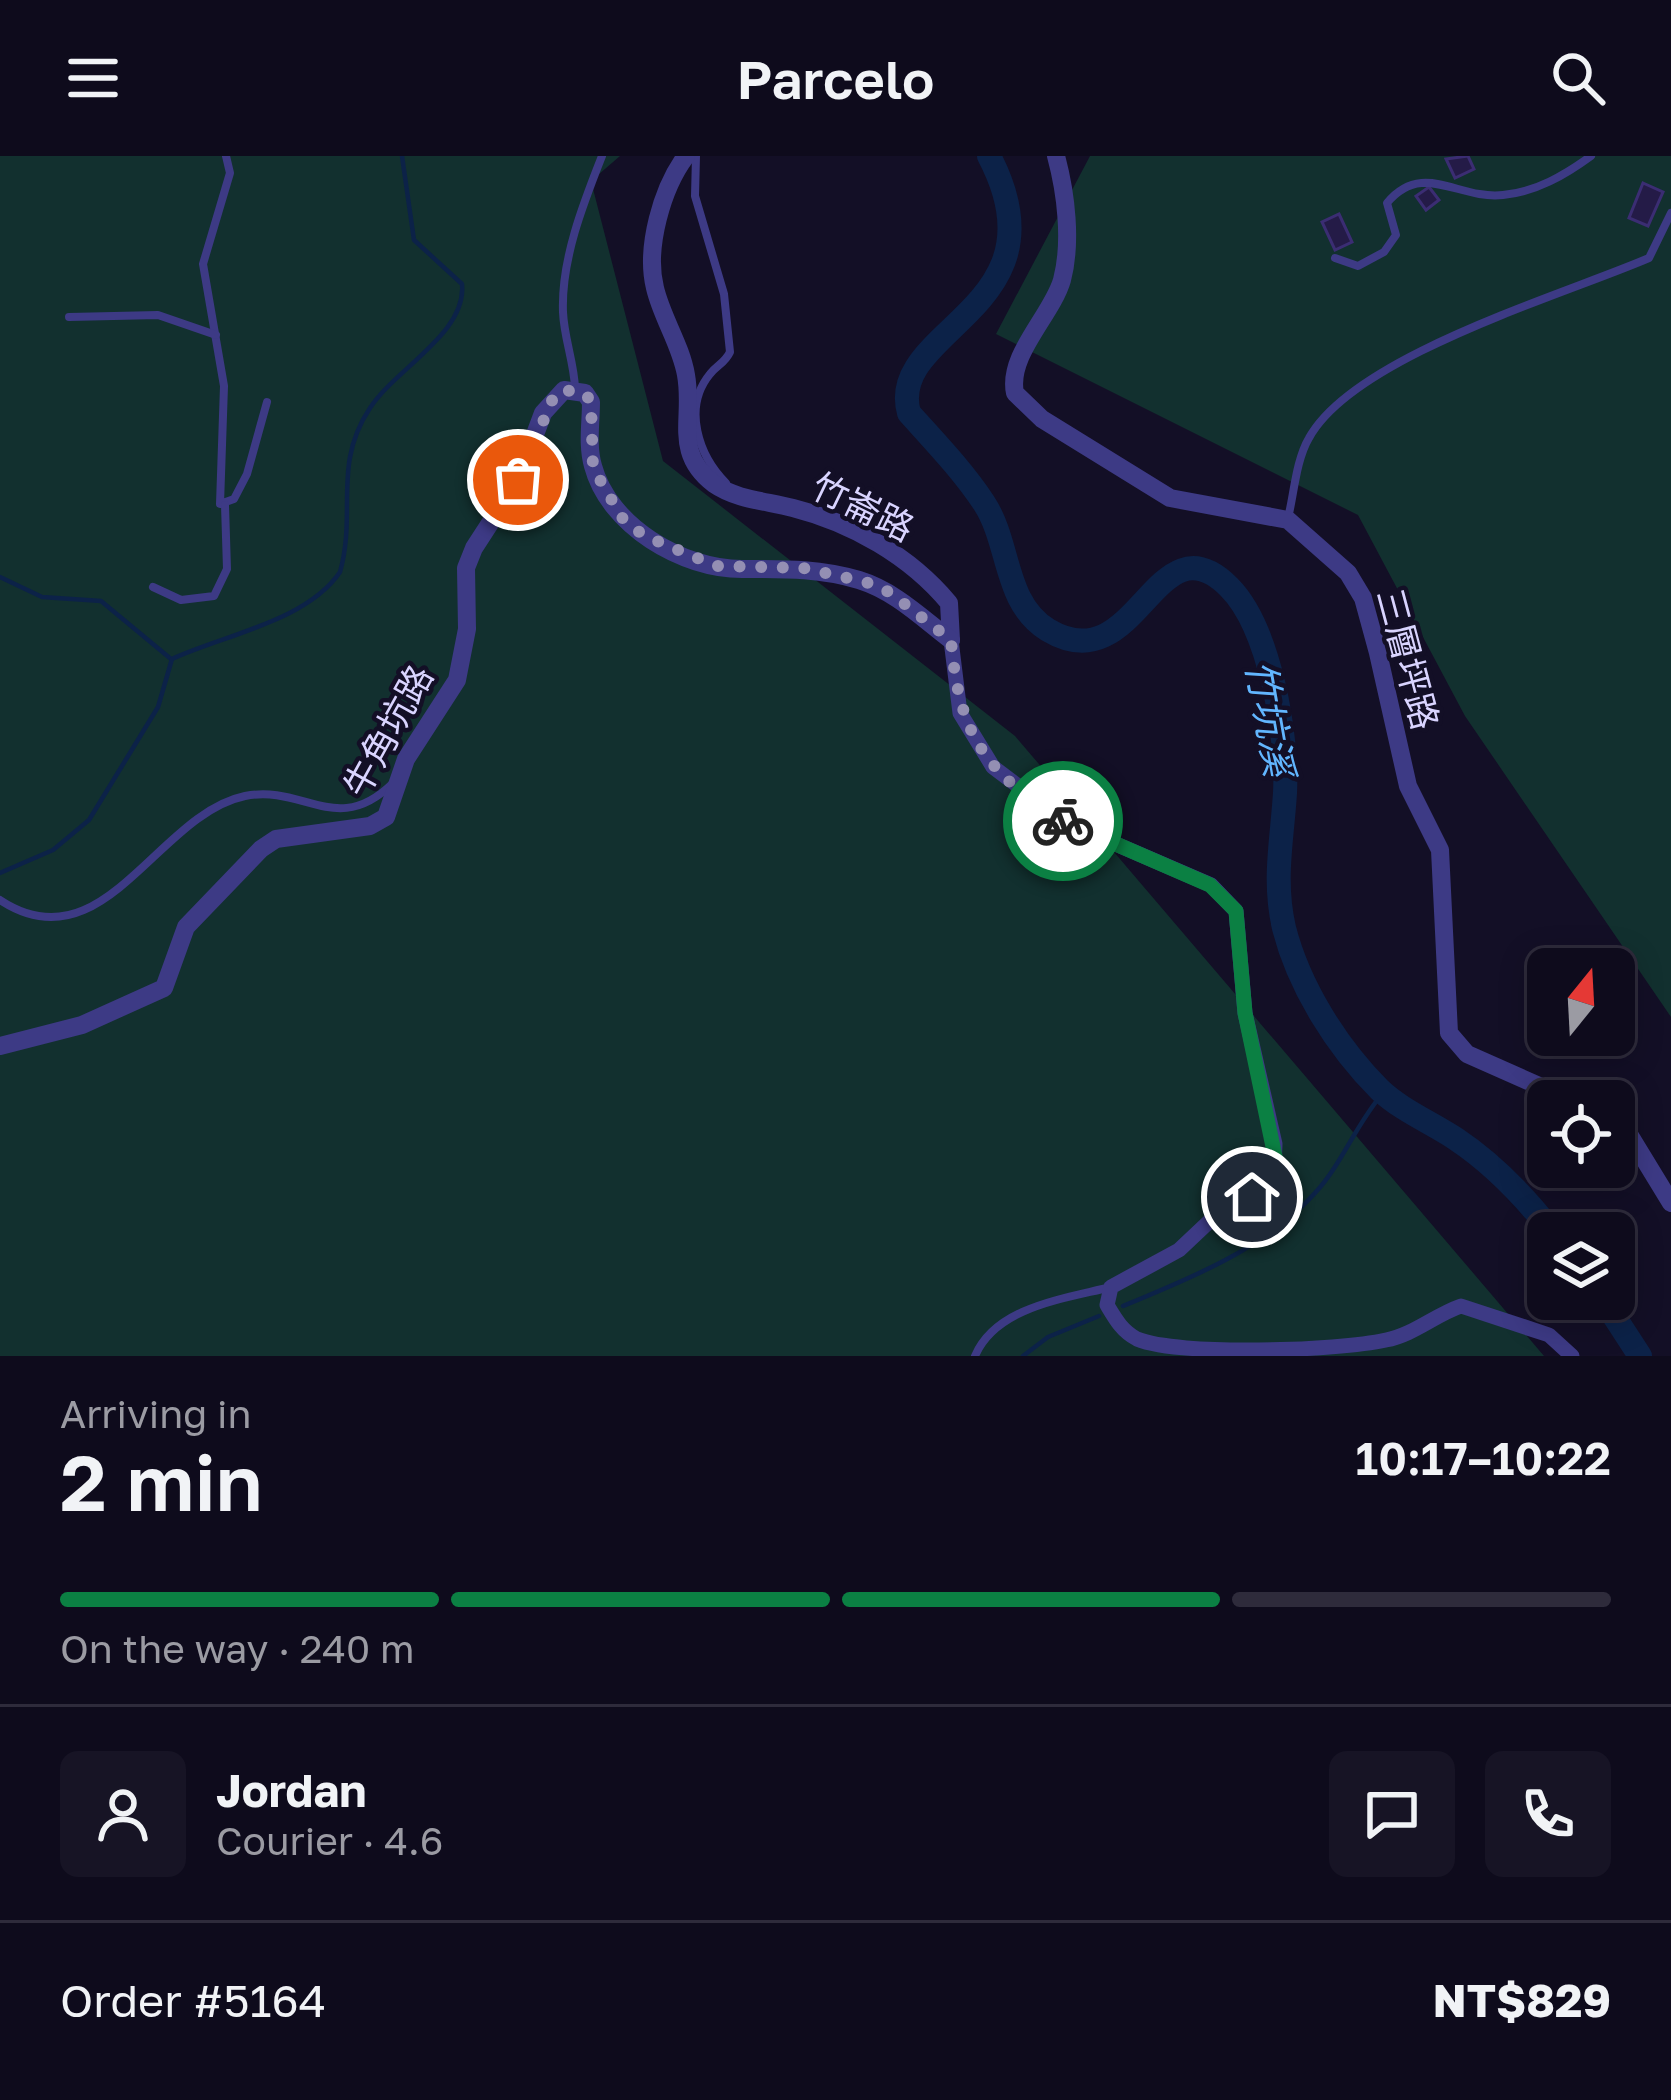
<!DOCTYPE html>
<meta charset="utf-8">
<style>
:root{--surface:#0e0b1c;--page:#171425;--text:#f1f3f6;--muted:#9b9ba3;--line:#2e2b3b;--accent:#0b8043}
body{margin:0;font-family:"Golos Text","Noto Sans TC",sans-serif;background:var(--page);color:var(--text);height:100vh;display:flex;flex-direction:column;font-size:45px;white-space:nowrap}
*{box-sizing:border-box;margin:0}
p{font-size:39px;color:var(--muted)}
.icon{flex:none;width:66px;height:66px;fill:none;stroke:currentColor;stroke-width:2;stroke-linecap:round;stroke-linejoin:round}
.map{position:relative;height:1200px;overflow:hidden}
.side{display:flex;flex-direction:column;background:var(--surface);flex:1}
.side>*{flex:none}
.needle{width:78px;rotate:18deg}
.fabs{position:absolute;left:1527px;top:792px;display:grid;gap:24px}
.fabs a{display:grid;place-items:center;width:108px;height:108px;border-radius:18px;background:var(--surface);box-shadow:0 6px 30px #0003,0 0 0 3px var(--line);font-size:60px}
.pin{position:absolute;display:grid;place-items:center;width:102px;height:102px;color:#fff;margin:-51px;border:6px solid #fff;border-radius:50%;box-shadow:0 3px 12px #0007}
.courier{position:absolute;display:grid;place-items:center;width:120px;height:120px;margin:-60px;border:9px solid #0b8043;border-radius:50%;background:#fff;color:#222;box-shadow:0 3px 15px #0007}
.headline em{font-style:normal;font-weight:600}
.headline div{display:flex;flex-direction:column-reverse}
.headline{display:flex;align-items:center;justify-content:space-between;height:204px;padding:0 60px}
h1{font-size:78px;font-weight:600;line-height:90px}
.bar{display:grid;grid-template-columns:repeat(4,1fr);gap:18px 12px;align-content:center;height:144px;padding:0 60px}
.bar i{height:15px;border-radius:9px;background:var(--line)}
.bar .on{background:var(--accent)}
.bar p{grid-column:span 4}
.line{display:flex;align-items:center;gap:30px;padding:0 60px;border-top:3px solid var(--line)}
.line div{flex:1}
.round{display:grid;place-items:center;flex:none;width:126px;height:126px;border-radius:18px;background:var(--page)}
header{display:flex;justify-content:space-between;align-items:center;height:156px;padding:0 60px;background:var(--surface);font-size:54px;font-weight:600}
.map>svg:first-child{display:block}
.green{fill:#12302f}
.lines{fill:none;stroke-linecap:round;stroke-linejoin:round}
.stream{stroke:#0c2248;stroke-width:4.5}
.river{stroke:#0c2248;stroke-width:24}
.building{fill:#241b47;stroke:#3b2d73;stroke-width:3}
.service{stroke:#3d3a85;stroke-width:8}
.minor{stroke:#3d3a85;stroke-width:15}
.tertiary{stroke:#3d3a85;stroke-width:18}
.done{stroke:#948fb3;stroke-width:12;stroke-dasharray:0 21.6}
.route{stroke:#0b8043;stroke-width:15}
.labels{text-anchor:middle;stroke-width:9;stroke-linejoin:round;paint-order:stroke}
.street-label{font-size:36px;fill:#d9d4ff;stroke:#130f26}
.water-label{font-size:39px;font-style:italic;fill:#62b6ff;stroke:#130f26}
</style>
<header><svg class="icon" aria-label="menu" viewBox="0 0 24 24"><path d="M4 6h16M4 12h16M4 18h16"/></svg>Parcelo<svg class="icon" aria-label="search" viewBox="0 0 24 24"><circle cx="10" cy="10" r="6"/><path d="M15 15l6 6"/></svg></header>
<div class="map">
<svg width="1671" height="1200" viewBox="0 0 1671 1200">
<rect width="100%" height="100%" fill="#130f26"/>
<g class="green">
<polygon points="0,0 620,0 591,25 663,305 1015,580 1544,1200 0,1200"/>
<polygon points="1090,0 1671,0 1671,861 1465,560 1358,359 996,178"/>
</g>
<g class="lines">
<g class="stream">
<polyline points="0,421 42,441 101,445 171,503"/>
<path d="M0,717L53,694L89,664L158,551L172,503C224,479 307,465 340,416C357,356 332,309 370,252C396,212 467,177 462,128L414,84L402,0"/>
<path d="M1123,1150C1189,1123 1266,1092 1315,1037C1342,1008 1356,968 1383,937"/>
<polyline points="1023,1200 1048,1181 1099,1160"/>
</g>
<g class="river">
<path d="M989,0C1070,154 885,172 909,257C935,286 963,315 984,347C1011,388 1003,446 1048,474C1138,528 1155,357 1229,431C1270,472 1288,581 1285,637C1282,685 1273,724 1284,772C1299,831 1337,891 1380,934C1401,954 1432,967 1456,983C1495,1009 1525,1041 1553,1077"/>
<polyline points="1603,1143 1640,1200"/>
</g>
</g>
<g class="building">
<polygon points="1468,0 1474,13 1455,22 1446,3"/>
<polygon points="1643,27 1663,36 1648,70 1629,62"/>
<polygon points="1429,31 1439,44 1426,54 1416,40"/>
<polygon points="1339,58 1352,86 1335,94 1322,66"/>
</g>
<g class="lines">
<g class="service">
<polyline points="226,0 230,17 203,108 224,230 220,348 234,343 247,318 267,246"/>
<path d="M696,0L695,40L724,138L730,196C725,207 717,209 710,218C682,252 699,300 726,327"/>
<path d="M1335,102L1358,110L1384,96L1396,79L1387,47C1423,4 1458,44 1503,39C1536,36 1565,19 1591,0"/>
<polyline points="69,161 158,159 216,179"/>
<path d="M575,232C574,206 564,182 563,156C561,104 583,48 602,0"/>
<path d="M1288,362C1294,338 1296,304 1309,282C1354,200 1563,139 1649,102L1671,57"/>
<polyline points="153,431 181,444 214,440 227,413 225,349"/>
<path d="M0,744C103,812 157,658 245,640C304,628 337,682 393,627"/>
<path d="M975,1200C996,1151 1063,1143 1111,1131"/>
</g>
<path class="minor" d="M951,484L960,557L993,611L1067,667L1211,729L1236,755L1245,857L1275,988L1274,1018L1252,1041L1214,1061L1179,1094L1111,1131L1107,1149C1116,1164 1122,1175 1137,1183C1178,1200 1337,1195 1386,1184C1413,1179 1435,1159 1461,1150L1549,1179L1572,1200"/>
<g class="tertiary">
<path d="M686,0C662,32 645,92 655,132C662,162 681,189 686,219C694,262 672,296 714,328C737,344 767,345 793,352C852,367 910,400 949,447L951,484"/>
<path d="M1056,0C1066,37 1072,86 1062,124C1052,159 1007,199 1015,237L1042,263L1170,342L1288,364L1348,417L1363,442L1378,497L1408,630L1440,694L1449,877L1467,898L1573,945"/>
<path d="M0,890L82,869L164,832L186,771L261,693L276,683L370,670L386,661L406,603L457,524L467,473L466,412L474,392L518,324L543,257L564,234L585,237L591,246C591,267 587,289 593,310C609,370 682,413 742,413C783,413 818,412 859,424C895,435 922,462 951,484"/>
<polyline points="1614,966 1627,975 1671,1047"/>
</g>
</g>
<g class="lines">
<path class="done" d="M518,324L554,240L564,234L585,237L591,246L593,312L623,363L643,379L716,410L803,412L866,426L889,436L951,484C959,577 983,615 1063,665"/>
<polyline class="route" points="1063,665 1210,729 1236,755 1245,857 1276,1005 1268,1029 1252,1041"/>
</g>
<g class="labels">
<g class="street-label">
<text transform="translate(863 351) rotate(26)" y="13">竹崙路</text>
<text transform="translate(1408 503) rotate(75)" y="13">三層坪路</text>
<text transform="translate(388 575) rotate(-61)" y="13">牛角坑路</text>
</g>
<g class="water-label">
<text transform="translate(1270 562) rotate(80)" y="14">竹坑溪</text>
</g>
</g>
</svg>
<div class="fabs">
<a><svg class="needle" viewBox="-14 -14 28 28"><path d="M0-13l5 13h-10z" fill="#e53935"/><path d="M0 13l5-13h-10z" fill="#9b9ba3"/></svg></a>
<a><svg class="icon" aria-label="locate" viewBox="0 0 24 24"><circle cx="12" cy="12" r="6"/><path d="M12 2v4M12 18v4M2 12h4M18 12h4"/></svg></a>
<a><svg class="icon" aria-label="layers" viewBox="0 0 24 24"><path d="M12 4l9 5-9 5-9-5zM3 14l9 5 9-5"/></svg></a>
</div>
<div class="pin" style="left:518px;top:324px;background:#ea580c"><svg class="icon" aria-label="bag" viewBox="0 0 24 24"><path d="M5 8h14l-1 12H6zM9 8a3 3 0 0 1 6 0"/></svg></div>
<div class="pin" style="left:1252px;top:1041px;background:#1f2937"><svg class="icon" aria-label="home" viewBox="0 0 24 24"><path d="M3 11l9-7 9 7M6 9v11h12V9"/></svg></div>
<div class="courier" style="left:1063px;top:665px"><svg class="icon" aria-label="bike" viewBox="0 0 24 24"><circle cx="6" cy="16" r="4"/><circle cx="18" cy="16" r="4"/><path d="M6 16l4-8h5l3 8M10 8l3 8H6M13 5h3"/></svg></div>
</div>
<section class="side">
<div class="headline"><div><h1>2 min</h1><p>Arriving in</p></div><em>10:17–10:22</em></div>
<div class="bar"><i class="on"></i><i class="on"></i><i class="on"></i><i></i><p>On the way · 240 m</p></div>
<div class="line" style="height:216px"><a class="round"><svg class="icon" aria-label="person" viewBox="0 0 24 24"><circle cx="12" cy="8" r="4"/><path d="M4 21q1-7 8-7t8 7"/></svg></a><div><b>Jordan</b><p>Courier · 4.6</p></div><a class="round"><svg class="icon" aria-label="chat" viewBox="0 0 24 24"><path d="M4 5h16v11H9l-5 4z"/></svg></a><a class="round"><svg class="icon" aria-label="phone" viewBox="0 0 24 24"><path d="M5 4h4l2 5-3 2q2 4 5 5l2-3 5 2v4C11 20 4 13 5 4z"/></svg></a></div>
<div class="line" style="height:156px"><div>Order #5164</div><b>NT$829</b></div>
</section>
